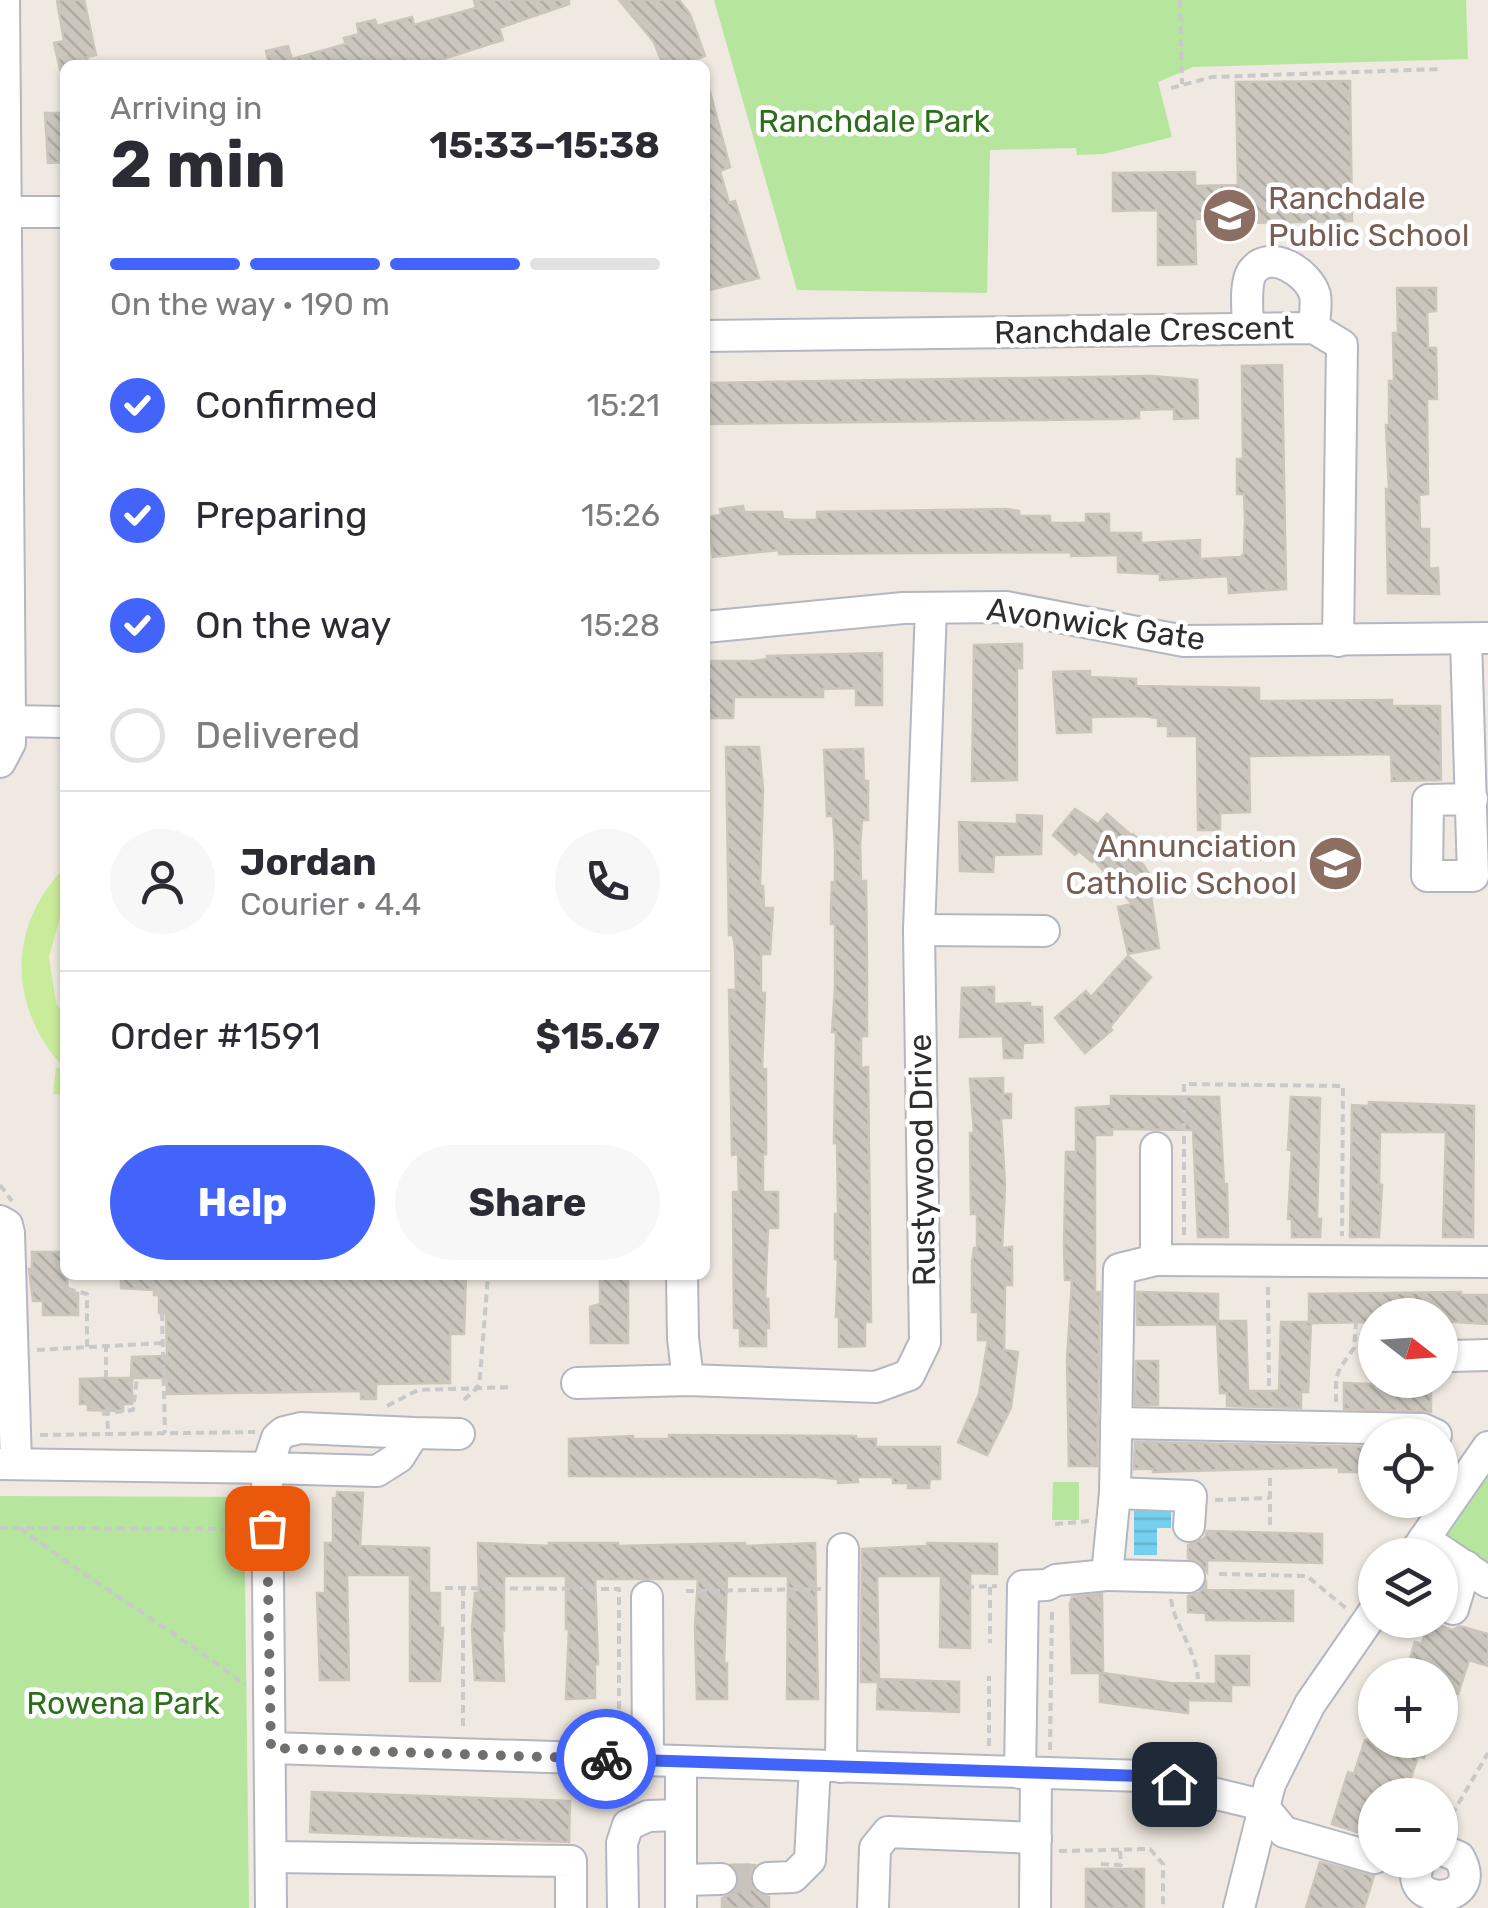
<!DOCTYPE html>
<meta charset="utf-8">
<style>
:root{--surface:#fff;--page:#f7f7f7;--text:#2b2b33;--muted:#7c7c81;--line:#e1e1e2;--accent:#4264fb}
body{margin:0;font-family:Rubik,sans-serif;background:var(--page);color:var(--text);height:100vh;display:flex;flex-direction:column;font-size:38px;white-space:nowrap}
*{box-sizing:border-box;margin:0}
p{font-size:32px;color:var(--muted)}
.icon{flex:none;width:55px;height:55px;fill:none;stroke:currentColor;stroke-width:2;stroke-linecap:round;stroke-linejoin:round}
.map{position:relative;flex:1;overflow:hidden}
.drawer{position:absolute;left:60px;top:60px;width:650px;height:1220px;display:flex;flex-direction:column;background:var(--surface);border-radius:15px;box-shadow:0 2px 8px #0004}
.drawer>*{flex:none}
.needle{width:65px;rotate:107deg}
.controls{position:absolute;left:1358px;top:1298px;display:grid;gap:20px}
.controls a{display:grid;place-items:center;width:100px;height:100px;border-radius:50%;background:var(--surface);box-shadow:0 2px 8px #0004;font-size:50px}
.pin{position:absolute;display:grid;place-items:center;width:85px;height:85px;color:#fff;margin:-42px;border-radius:20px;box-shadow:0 5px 15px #0006}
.courier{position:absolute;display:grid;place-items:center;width:100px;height:100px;margin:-50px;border:8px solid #4264fb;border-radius:50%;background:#fff;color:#222;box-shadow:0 2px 12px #0007}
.summary em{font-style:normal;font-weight:700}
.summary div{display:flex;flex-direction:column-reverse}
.summary{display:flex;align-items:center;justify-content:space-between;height:170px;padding:0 50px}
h1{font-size:65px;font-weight:700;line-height:75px}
.bar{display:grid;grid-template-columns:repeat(4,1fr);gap:15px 10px;align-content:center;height:120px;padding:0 50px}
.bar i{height:12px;border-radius:8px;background:var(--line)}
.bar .selected{background:var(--accent)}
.bar p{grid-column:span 4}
.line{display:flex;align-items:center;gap:25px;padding:0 50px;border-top:2px solid var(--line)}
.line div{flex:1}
.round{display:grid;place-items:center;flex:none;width:105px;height:105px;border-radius:52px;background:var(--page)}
ol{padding:0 50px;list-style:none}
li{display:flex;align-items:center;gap:30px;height:110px}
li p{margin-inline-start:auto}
li .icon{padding:10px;border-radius:50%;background:var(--accent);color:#fff;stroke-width:4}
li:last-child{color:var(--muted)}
li i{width:55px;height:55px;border:5px solid var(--line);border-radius:50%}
.cta{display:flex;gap:20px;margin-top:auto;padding:20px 50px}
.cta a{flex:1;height:115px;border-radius:60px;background:var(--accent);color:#fff;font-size:40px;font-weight:700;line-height:115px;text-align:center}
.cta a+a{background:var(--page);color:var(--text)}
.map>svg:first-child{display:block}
.park{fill:#b6e59e}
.pitch{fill:#c9ec9a}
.water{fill:url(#water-rules)}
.building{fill:url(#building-back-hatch);stroke:#cbc5ba;stroke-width:2.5}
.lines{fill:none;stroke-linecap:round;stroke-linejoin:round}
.minor-tunnel{stroke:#c8c4bd;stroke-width:30;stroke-dasharray:30 15;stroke-linecap:butt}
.minor-casing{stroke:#b4b7c1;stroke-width:34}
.path{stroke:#c9c9c9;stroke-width:4;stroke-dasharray:8 5;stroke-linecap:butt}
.minor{stroke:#fff;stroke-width:30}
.done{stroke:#726f6d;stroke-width:10;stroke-dasharray:0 18}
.route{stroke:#4264fb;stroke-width:12}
.labels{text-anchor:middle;stroke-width:9;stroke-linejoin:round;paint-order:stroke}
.park-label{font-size:32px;fill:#2c6e1b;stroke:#fff}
.education-label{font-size:32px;fill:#785e54;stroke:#fff;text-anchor:start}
.street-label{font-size:32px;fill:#2e2e2e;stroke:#fff}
</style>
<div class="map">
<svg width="1488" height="1908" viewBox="0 0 1488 1908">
<defs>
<pattern id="water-rules" width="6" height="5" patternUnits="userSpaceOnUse" patternTransform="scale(2.5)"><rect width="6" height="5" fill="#75cff0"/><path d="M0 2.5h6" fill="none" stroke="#66b2ce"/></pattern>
<pattern id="building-back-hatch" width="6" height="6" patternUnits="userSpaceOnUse" patternTransform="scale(2.5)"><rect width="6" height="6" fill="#cbc7bf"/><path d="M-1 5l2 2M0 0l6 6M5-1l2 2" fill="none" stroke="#afaba4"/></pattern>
</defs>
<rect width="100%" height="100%" fill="#efe9e1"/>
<g class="park">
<polygon points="714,0 1466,0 1468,59 1193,67 1158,82 1172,137 1104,154 1077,155 1076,148 990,150 987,293 797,290"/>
<polygon points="1488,1459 1488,1577 1437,1536"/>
<polygon points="1053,1482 1079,1482 1079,1520 1052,1520"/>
<polygon points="0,1496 244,1497 249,1908 0,1908"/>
</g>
<path class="pitch" d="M65,867V912L60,917L49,957L56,1003L65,1018V1095L53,1094L56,1068L63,1067C8,1005 7,927 65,867Z"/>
<polygon class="water" points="1134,1511 1171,1511 1171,1528 1157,1528 1157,1555 1134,1555"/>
<g class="building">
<polygon points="57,0 84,0 96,55 87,57 88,62 65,65 60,69 54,43 64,41"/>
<polygon points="474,0 569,0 569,4 499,28 503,40 424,65 269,65 266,51 288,46 292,59 346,44 344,38 359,34 357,24 375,20 377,26 412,17 414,25 476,8"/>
<polygon points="619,0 679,0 690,14 705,56 680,65 663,65 654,42"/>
<polygon points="1350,81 1352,221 1239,223 1238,218 1195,219 1196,264 1158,265 1158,210 1113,211 1113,173 1195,172 1195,186 1238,185 1236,82"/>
<polygon points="710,92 730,167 720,171 729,203 735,201 759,278 705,291 705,93"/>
<polygon points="45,113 65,113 65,162 48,163"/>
<polygon points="1397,288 1436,288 1436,311 1427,312 1428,348 1436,348 1437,399 1427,399 1428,494 1419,495 1420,529 1429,529 1429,569 1438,568 1439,594 1388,593 1386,489 1389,489 1386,425 1389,425 1389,381 1394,381 1393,333 1398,333"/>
<polygon points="1282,365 1286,589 1229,593 1228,576 1160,580 1160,574 1118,572 1118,555 1071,556 1071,552 779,554 779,550 713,557 707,517 721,515 720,509 743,506 744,512 782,512 783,519 792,520 817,520 817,512 1006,509 1019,511 1019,516 1050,516 1050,523 1086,523 1086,514 1109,514 1109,533 1141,533 1141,543 1200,540 1200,559 1241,557 1244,553 1245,522 1244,494 1237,494 1237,459 1243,459 1242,366"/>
<polygon points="1153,376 1197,380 1198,418 1174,419 1174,409 1139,410 1139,418 1117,419 705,424 705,383"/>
<polygon points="1022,644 1022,668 1017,668 1017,780 972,781 974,645"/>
<polygon points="882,653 882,705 856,705 856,688 823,689 823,697 734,697 733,718 708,718 708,661 754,661 767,659 767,656"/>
<polygon points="1090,671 1090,677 1136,679 1136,686 1259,688 1259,701 1392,700 1392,706 1440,706 1441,780 1392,781 1391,754 1249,756 1250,812 1220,813 1220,830 1198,830 1197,736 1168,736 1168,726 1158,726 1158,718 1142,716 1091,717 1091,732 1057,733 1053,672"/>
<polygon points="726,747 759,747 763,789 760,886 763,886 764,908 773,908 770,954 761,954 761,993 765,993 762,1069 766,1069 766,1154 763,1154 763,1192 778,1192 778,1228 768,1228 765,1299 768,1299 769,1328 766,1328 766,1346 740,1346 740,1328 734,1328 733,1192 739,1192 738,1154 732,1155 729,990 736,990 735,947 733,935 729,935"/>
<polygon points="863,749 864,781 868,781 868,820 862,820 860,845 861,881 866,881 867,960 867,1036 861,1036 861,1068 868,1067 871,1322 865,1322 865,1346 839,1347 839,1317 836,1317 838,1259 835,1259 835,1214 838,1214 837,1142 834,1143 836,1032 832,1032 835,989 835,924 831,924 831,906 832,882 835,882 835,845 833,816 827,816 824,750"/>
<polygon points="1075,809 1098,824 1107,814 1131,835 1133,834 1146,847 1137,855 1158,888 1150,890 1159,948 1128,954 1118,907 1132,904 1094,860 1092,862 1079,851 1075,855 1053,835"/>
<polygon points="1017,815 1042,816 1041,854 994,855 993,872 960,871 959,822 1017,824"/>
<polygon points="1128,956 1151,977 1110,1027 1112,1030 1085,1053 1055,1018 1086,991 1091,997"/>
<polygon points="994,987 994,1004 1030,1003 1030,1007 1042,1007 1043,1042 1023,1043 1022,1058 1004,1058 1003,1036 960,1037 962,988"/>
<polygon points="1003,1078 1003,1094 1011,1094 1011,1118 1001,1118 1005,1185 1002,1248 1012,1247 1012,1285 1005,1285 1004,1350 1018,1352 1011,1408 987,1455 958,1442 979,1394 988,1340 978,1340 978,1312 972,1312 972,1262 974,1248 977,1248 977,1214 971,1214 970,1133 974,1133 970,1079"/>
<polygon points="1111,1096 1219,1097 1224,1184 1227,1184 1228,1237 1198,1237 1193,1130 1112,1129 1112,1135 1095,1135 1095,1292 1100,1292 1097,1466 1069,1466 1067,1361 1072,1280 1065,1280 1064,1246 1066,1152 1076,1152 1076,1108 1111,1106"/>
<polygon points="1291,1097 1320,1098 1317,1219 1321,1219 1320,1237 1292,1237 1292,1219 1288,1219 1292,1150 1288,1150"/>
<polygon points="1369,1102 1474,1106 1473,1237 1443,1237 1446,1132 1380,1132 1379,1184 1382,1185 1379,1237 1350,1237 1352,1105 1369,1106"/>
<polygon points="32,1252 65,1252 68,1293 78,1293 78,1315 43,1315 43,1301 33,1301 29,1269 32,1269"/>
<polygon points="121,1275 466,1275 464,1334 450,1334 450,1383 376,1384 376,1399 361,1399 361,1391 167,1394 167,1378 131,1378 132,1357 167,1356 166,1313 159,1313 159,1295 154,1295 154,1290 121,1288"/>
<polygon points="600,1275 628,1278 628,1343 591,1343 590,1307 600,1304"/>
<polygon points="1137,1292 1218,1294 1218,1321 1246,1321 1248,1391 1279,1391 1281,1322 1309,1322 1309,1294 1461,1292 1461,1295 1488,1295 1488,1324 1440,1321 1440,1315 1375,1315 1375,1322 1311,1323 1308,1392 1301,1392 1301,1408 1227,1406 1227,1393 1220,1393 1217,1324 1137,1325"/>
<polygon points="1136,1361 1158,1361 1158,1405 1135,1405"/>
<polygon points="106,1378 132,1378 132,1404 123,1404 123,1411 88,1410 88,1404 80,1404 80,1379"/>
<polygon points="1344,1383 1431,1386 1431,1412 1344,1409"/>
<polygon points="669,1435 856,1436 856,1439 876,1439 876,1447 940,1447 940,1479 930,1479 929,1488 908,1488 908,1483 893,1483 893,1477 857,1477 858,1482 838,1483 838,1479 816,1477 569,1476 569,1439 633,1436 633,1439 669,1439"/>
<polygon points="1135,1442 1375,1447 1375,1472 1339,1472 1339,1467 1153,1472 1153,1469 1134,1469"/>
<polygon points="337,1492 363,1493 360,1546 429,1548 429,1593 440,1593 440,1628 443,1628 440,1681 410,1681 410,1575 347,1575 349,1680 320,1680 317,1593 325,1593 325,1543 333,1543 333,1498 337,1498"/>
<polygon points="1207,1531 1322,1534 1322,1563 1207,1560 1207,1572 1200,1562 1188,1558 1188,1545 1205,1538"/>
<polygon points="478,1543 549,1546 549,1543 618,1543 618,1546 745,1543 745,1546 815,1543 818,1699 787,1699 788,1576 727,1576 724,1663 727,1663 727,1699 697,1699 695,1628 698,1579 595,1579 598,1664 595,1664 595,1698 566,1699 569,1629 566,1629 566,1576 504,1576 504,1630 502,1629 504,1681 475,1680 472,1628 475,1593 479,1593"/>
<polygon points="927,1543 997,1544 997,1574 970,1573 970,1648 940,1647 941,1576 877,1576 879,1679 959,1682 959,1712 877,1709 878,1682 861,1682 862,1549 927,1546"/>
<polygon points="1206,1582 1206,1590 1293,1591 1293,1621 1206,1620 1206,1613 1188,1612 1188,1596 1199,1593"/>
<polygon points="1102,1594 1103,1673 1171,1683 1216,1684 1216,1656 1249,1656 1249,1685 1231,1685 1231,1701 1188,1700 1188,1713 1100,1702 1100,1673 1072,1673 1070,1604 1072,1597"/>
<polygon points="1436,1624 1452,1630 1460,1626 1488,1634 1488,1666 1469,1660 1458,1694 1440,1688 1440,1675 1405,1675 1415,1642 1422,1644 1427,1626 1435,1628"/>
<polygon points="1365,1740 1430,1740 1424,1758 1418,1756 1407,1790 1402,1788 1400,1795 1375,1795 1375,1838 1332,1824 1348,1772 1354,1774"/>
<polygon points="312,1792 570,1801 569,1842 310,1832"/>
<polygon points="1320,1862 1374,1876 1364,1908 1306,1908"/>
<polygon points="733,1865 755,1865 749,1880 758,1894 769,1897 769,1908 722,1908 722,1898 732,1894 738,1887 740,1878"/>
<rect x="1086" y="1869" width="58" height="39"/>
</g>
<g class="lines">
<polyline class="minor-tunnel" points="721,1879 768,1878"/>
<defs>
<g id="minor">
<polyline points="5,212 65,212"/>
<path d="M1248,328C1248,313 1244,285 1252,272C1270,247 1309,273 1315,295C1317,305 1314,318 1314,328"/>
<polyline points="705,336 1314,328 1342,345 1338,641"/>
<polyline points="705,627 903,608 1006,607 1184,641 1488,638"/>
<polyline points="1466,639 1473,876 1427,876 1428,800 1472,799"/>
<polyline points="10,721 65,722"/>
<polyline points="0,762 10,743 10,721 4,0"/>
<polyline points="919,930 1044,931"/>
<polyline points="1156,1148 1156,1260 1488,1262"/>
<polyline points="0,1221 7,1225 9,1233 16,1464"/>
<polyline points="1156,1260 1119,1269 1115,1493 1191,1496 1189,1526"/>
<polyline points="682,1275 683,1338 688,1380"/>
<polyline points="1451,1356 1488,1355"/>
<polyline points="577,1383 688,1380 876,1387 909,1375 925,1342 919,930 931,608"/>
<polyline points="1116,1423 1423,1429 1436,1435"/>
<polyline points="414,1433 301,1428 284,1432 277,1438 267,1468 377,1471 399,1457 414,1433 459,1434"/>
<polyline points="0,1464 267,1468 271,1908"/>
<polyline points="1115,1493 1107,1575 1189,1577"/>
<polyline points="1424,1539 1488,1582"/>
<polyline points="1413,1555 1488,1447"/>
<polyline points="647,1597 648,1760"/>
<polyline points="1453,1609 1466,1566"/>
<polyline points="271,1748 1142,1776 1262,1805"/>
<polyline points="841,1767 843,1549"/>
<polyline points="1020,1773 1023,1586 1047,1585 1056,1580 1107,1575"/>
<polyline points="1262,1805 1284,1832 1375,1858"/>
<polyline points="272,1857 571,1861 571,1908"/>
<path d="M1421,1860C1394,1908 1488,1908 1459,1857L1440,1849"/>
<polyline points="768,1878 793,1877 810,1860 815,1766"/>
<polyline points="681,1880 721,1879"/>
<polyline points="623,1908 622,1843 628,1825 648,1816 681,1815"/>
<polyline points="681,1908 681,1761"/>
<polyline points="873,1908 875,1848 888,1832 1036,1838"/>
<polyline points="1035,1908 1036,1773"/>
<polyline points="1239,1908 1270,1784 1310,1704 1375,1610"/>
</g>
</defs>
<use href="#minor" class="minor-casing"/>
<g class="path">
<polyline points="1180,0 1182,84"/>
<polyline points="1171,88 1212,77 1441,69"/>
<polyline points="0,1185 12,1201"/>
<polyline points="1184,1235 1184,1084 1343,1086 1342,1236"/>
<polyline points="1268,1287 1269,1388"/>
<polyline points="68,1289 87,1294 87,1347"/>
<polyline points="162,1313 165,1433"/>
<polyline points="37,1350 162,1343"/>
<polyline points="106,1378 106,1346"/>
<polyline points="464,1400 477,1388 480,1377 488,1275"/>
<polyline points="1336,1402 1336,1379 1340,1368 1354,1348 1356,1322"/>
<polyline points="387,1406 418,1390 513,1387"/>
<polyline points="107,1408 108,1434"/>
<polyline points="102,1414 133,1410 137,1378"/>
<polyline points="40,1435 255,1432"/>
<polyline points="1215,1500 1270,1498"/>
<polyline points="1055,1524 1090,1521"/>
<polyline points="1270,1525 1270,1474"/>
<polyline points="0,1528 245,1529"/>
<path d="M20,1528C93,1583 172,1629 245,1685"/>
<polyline points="1219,1574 1307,1576 1347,1609"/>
<polyline points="966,1587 997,1586"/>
<polyline points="990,1587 990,1643"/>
<polyline points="445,1588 619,1589 619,1735"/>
<polyline points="463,1588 463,1728"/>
<polyline points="686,1591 821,1589"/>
<path d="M1171,1599C1175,1628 1196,1649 1198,1679"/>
<polyline points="989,1746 989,1676"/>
<polyline points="1050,1750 1052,1609"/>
<polyline points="1450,1828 1453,1813 1488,1753"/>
<polyline points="1059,1851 1150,1849 1163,1864 1163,1908"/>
<polyline points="1101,1864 1121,1865 1120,1850"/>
</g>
<use href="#minor" class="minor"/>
</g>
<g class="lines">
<polyline class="done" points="267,1528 271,1748 606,1759"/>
<polyline class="route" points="606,1759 1142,1776 1174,1784"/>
</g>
<defs>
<symbol id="school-disc" viewBox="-11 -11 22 22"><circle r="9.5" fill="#8d6e63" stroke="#fff"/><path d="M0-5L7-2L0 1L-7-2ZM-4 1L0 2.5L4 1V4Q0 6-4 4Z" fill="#fff"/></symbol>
</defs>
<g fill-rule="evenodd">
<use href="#school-disc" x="1198" y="184" width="63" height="63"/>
<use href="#school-disc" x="1304" y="832" width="63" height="63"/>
</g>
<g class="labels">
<g class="park-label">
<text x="874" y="132">Ranchdale Park</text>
<text x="123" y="1714">Rowena Park</text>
</g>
<g class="education-label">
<text x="1268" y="209">Ranchdale<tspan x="1268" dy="37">Public School</tspan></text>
<text x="1297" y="857" text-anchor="end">Annunciation<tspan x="1297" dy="37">Catholic School</tspan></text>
</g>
<g class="street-label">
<text transform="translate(1144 330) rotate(-1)" y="11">Ranchdale Crescent</text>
<text transform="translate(1096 624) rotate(8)" y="11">Avonwick Gate</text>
<text transform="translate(922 1160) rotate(-91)" y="11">Rustywood Drive</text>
</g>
</g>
</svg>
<div class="controls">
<a><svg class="needle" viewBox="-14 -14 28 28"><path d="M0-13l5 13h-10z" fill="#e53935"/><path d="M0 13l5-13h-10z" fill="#7c7c81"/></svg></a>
<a><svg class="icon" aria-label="locate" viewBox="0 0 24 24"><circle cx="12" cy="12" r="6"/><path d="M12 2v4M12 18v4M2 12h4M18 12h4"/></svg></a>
<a><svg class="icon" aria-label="layers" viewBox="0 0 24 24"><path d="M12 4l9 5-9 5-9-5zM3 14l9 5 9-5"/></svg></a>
<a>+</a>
<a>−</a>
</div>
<div class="pin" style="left:267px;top:1528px;background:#ea580c"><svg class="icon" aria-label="bag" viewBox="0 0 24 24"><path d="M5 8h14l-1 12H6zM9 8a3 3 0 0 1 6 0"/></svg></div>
<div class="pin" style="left:1174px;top:1784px;background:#1f2937"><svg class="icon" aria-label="home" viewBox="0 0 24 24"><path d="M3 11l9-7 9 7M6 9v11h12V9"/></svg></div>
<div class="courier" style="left:606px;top:1759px"><svg class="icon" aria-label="bike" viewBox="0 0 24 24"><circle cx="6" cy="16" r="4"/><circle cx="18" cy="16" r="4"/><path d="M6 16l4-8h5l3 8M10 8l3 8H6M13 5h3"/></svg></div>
<section class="drawer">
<div class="summary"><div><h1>2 min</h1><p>Arriving in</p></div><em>15:33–15:38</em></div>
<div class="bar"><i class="selected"></i><i class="selected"></i><i class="selected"></i><i></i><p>On the way · 190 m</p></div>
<ol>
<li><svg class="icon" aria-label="check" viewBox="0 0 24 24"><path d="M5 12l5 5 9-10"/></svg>Confirmed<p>15:21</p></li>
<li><svg class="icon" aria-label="check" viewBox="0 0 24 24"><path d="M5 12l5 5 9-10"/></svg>Preparing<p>15:26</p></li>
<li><svg class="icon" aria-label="check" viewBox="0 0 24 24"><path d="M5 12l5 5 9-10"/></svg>On the way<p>15:28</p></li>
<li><i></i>Delivered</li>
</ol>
<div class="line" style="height:180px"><a class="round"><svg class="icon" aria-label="person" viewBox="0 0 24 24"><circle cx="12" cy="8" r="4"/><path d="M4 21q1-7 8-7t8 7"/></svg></a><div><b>Jordan</b><p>Courier · 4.4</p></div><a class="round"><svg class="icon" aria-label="phone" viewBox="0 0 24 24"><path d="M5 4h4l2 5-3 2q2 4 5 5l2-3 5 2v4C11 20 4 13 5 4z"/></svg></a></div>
<div class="line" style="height:130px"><div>Order #1591</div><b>$15.67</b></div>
<div class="cta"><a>Help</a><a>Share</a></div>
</section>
</div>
